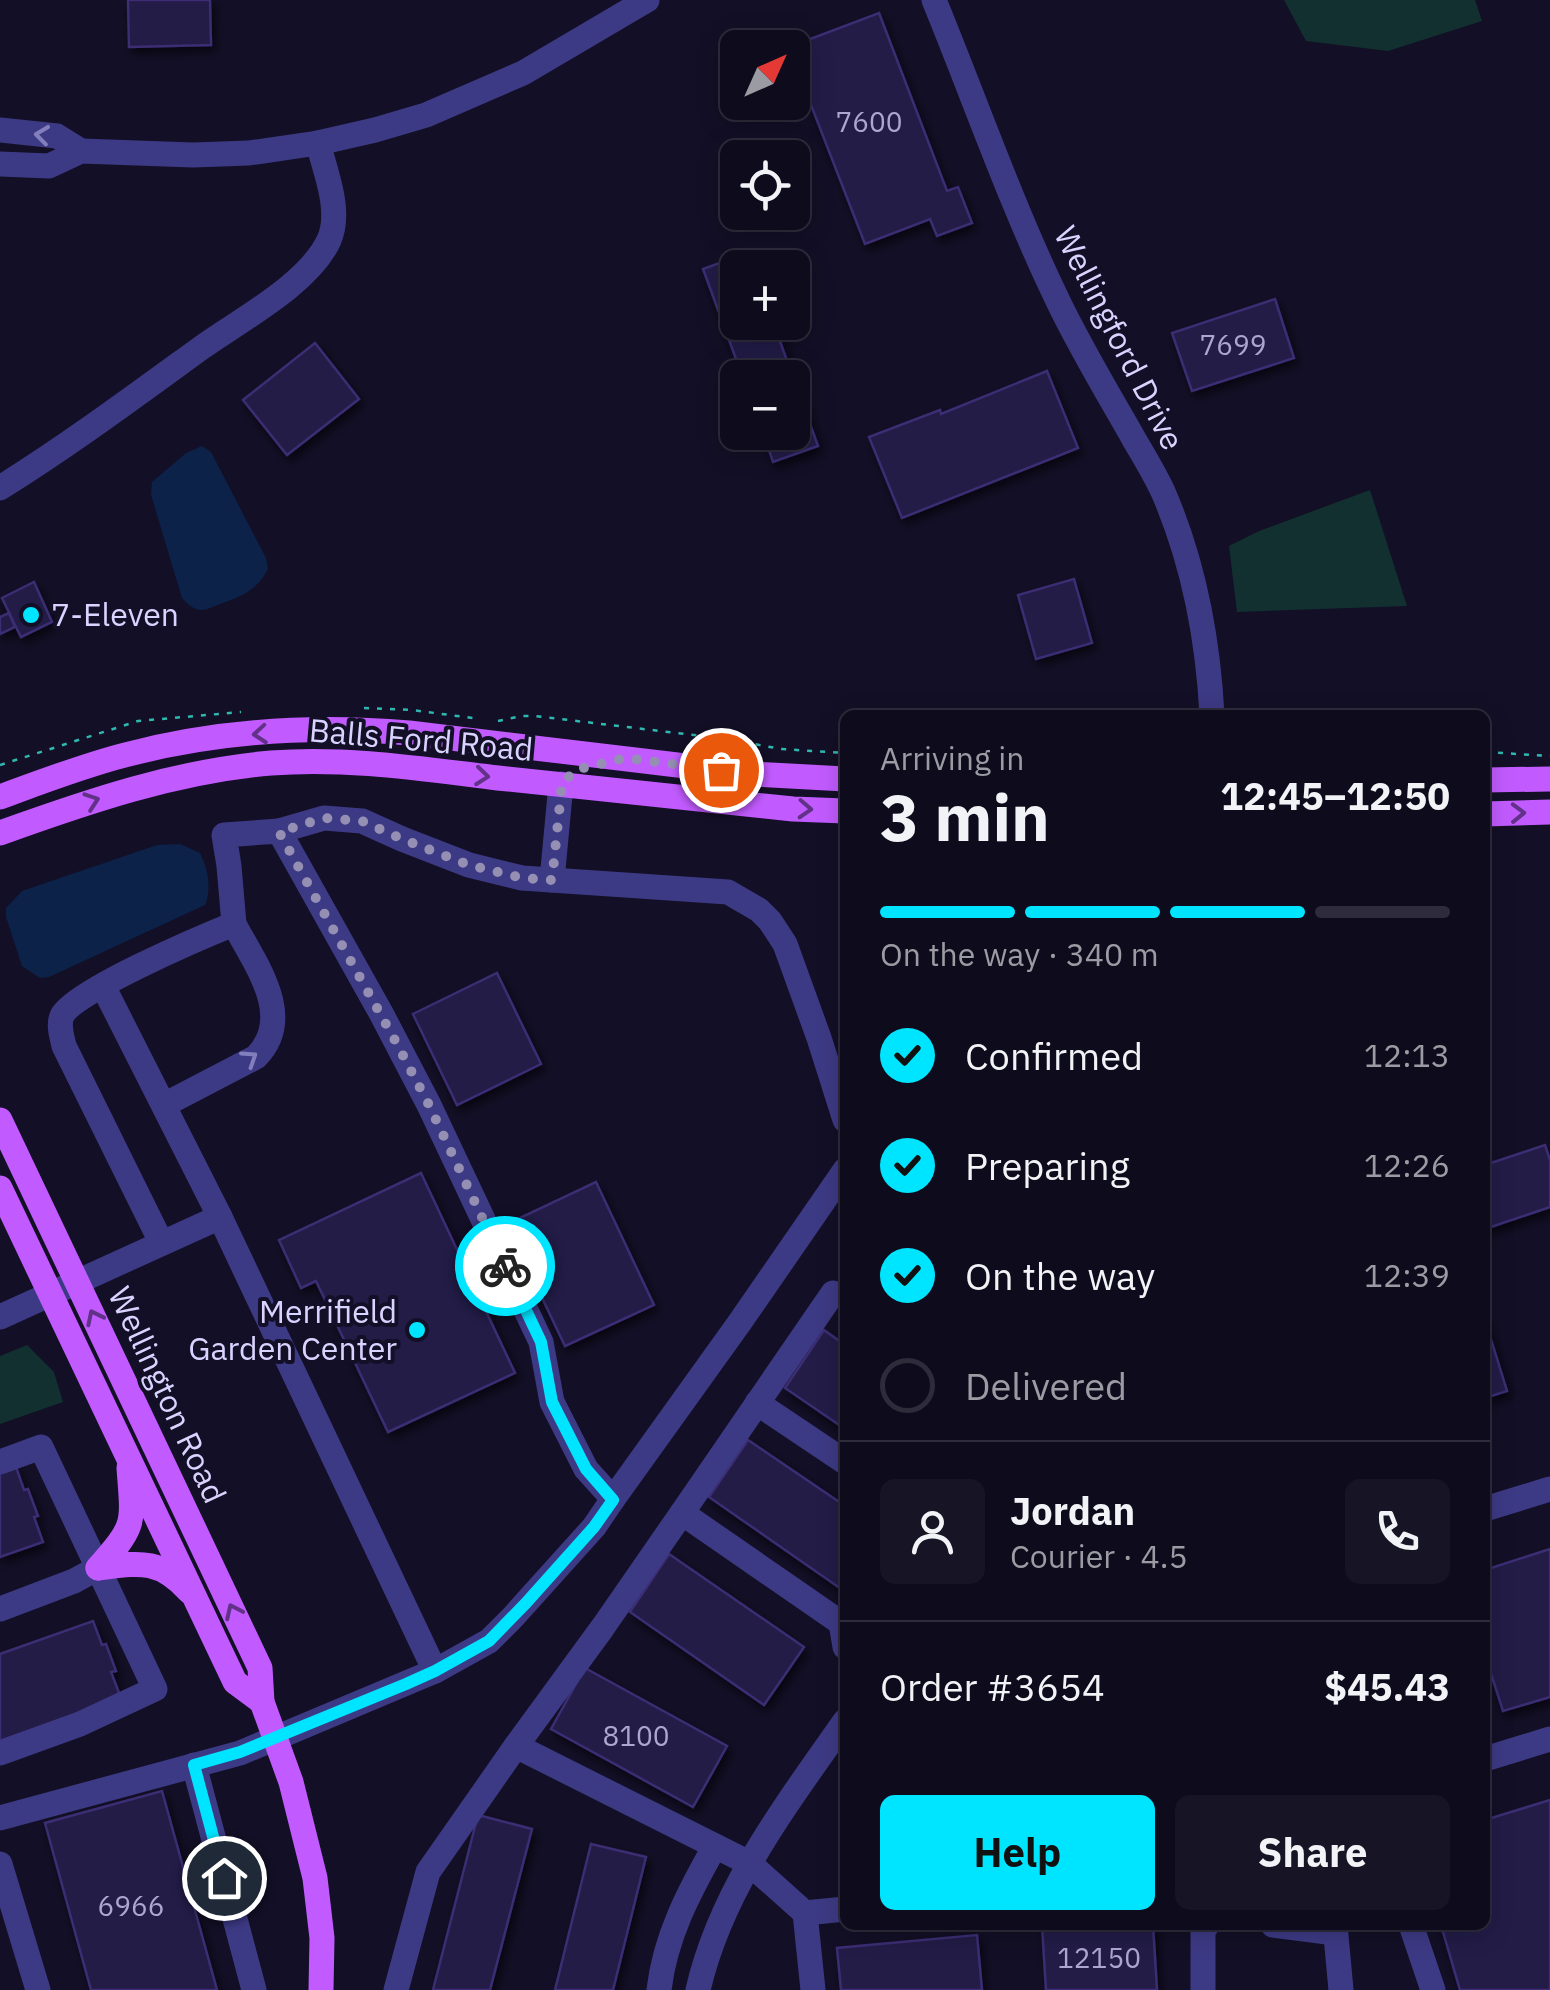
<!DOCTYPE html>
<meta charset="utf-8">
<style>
:root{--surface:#0e0b1c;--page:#171425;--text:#f1f3f6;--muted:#9b9ba3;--line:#2e2b3b;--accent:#00e5ff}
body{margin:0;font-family:"IBM Plex Sans",sans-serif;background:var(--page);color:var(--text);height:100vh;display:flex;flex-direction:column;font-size:38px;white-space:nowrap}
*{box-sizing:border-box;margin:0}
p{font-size:32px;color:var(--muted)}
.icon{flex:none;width:55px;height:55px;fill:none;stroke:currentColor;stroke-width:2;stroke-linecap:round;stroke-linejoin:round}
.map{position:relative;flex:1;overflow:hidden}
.side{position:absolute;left:840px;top:710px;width:650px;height:1220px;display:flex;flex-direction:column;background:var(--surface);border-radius:15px;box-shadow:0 5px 25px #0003,0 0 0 2px var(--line)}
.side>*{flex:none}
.needle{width:65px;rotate:45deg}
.buttons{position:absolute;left:720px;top:30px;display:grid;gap:20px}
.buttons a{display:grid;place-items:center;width:90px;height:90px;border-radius:15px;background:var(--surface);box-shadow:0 5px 25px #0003,0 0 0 2px var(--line);font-size:50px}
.pin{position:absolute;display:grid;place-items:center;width:85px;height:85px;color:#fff;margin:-42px;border:5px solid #fff;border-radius:50%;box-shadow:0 2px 10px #0007}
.courier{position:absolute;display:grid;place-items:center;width:100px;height:100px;margin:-50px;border:8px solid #00e5ff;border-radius:50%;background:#fff;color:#222;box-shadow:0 2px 12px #0007}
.summary em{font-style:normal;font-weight:700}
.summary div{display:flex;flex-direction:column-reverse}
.summary{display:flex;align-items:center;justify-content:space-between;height:170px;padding:0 40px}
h1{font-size:65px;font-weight:700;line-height:75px}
.bar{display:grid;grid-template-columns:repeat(4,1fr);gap:15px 10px;align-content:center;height:120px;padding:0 40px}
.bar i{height:12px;border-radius:8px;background:var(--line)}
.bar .selected{background:var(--accent)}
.bar p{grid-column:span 4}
.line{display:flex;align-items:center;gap:25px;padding:0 40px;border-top:2px solid var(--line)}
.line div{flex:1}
.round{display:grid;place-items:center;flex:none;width:105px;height:105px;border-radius:15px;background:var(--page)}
ol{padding:0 40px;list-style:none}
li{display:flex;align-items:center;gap:30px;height:110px}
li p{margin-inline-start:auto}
li .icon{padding:10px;border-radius:50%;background:var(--accent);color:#111;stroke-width:4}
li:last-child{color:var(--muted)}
li i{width:55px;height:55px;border:5px solid var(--line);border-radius:50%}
.action{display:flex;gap:20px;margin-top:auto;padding:20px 40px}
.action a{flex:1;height:115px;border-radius:15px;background:var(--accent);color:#111;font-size:40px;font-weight:700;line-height:115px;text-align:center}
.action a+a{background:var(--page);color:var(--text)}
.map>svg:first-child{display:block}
.green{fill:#12302f}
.water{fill:#0c2248}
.building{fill:#241b47;stroke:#3b2d73;stroke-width:2.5;filter:url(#shadow)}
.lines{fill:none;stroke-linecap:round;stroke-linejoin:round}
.path{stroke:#2fb8b0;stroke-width:2.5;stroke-dasharray:5 8;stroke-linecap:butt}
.minor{stroke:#3d3a85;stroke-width:25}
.major{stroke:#c25bff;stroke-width:25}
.oneway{stroke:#837fbc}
.oneway2{stroke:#623188}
.done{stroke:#948fb3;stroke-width:10;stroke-dasharray:0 18}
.route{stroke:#00e5ff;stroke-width:12}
.poi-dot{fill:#00e5ff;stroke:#130f26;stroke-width:4}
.labels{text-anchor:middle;stroke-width:8;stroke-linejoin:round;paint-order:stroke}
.number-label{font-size:28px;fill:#aca6d1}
.street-label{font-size:32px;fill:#d9d4ff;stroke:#130f26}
.poi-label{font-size:32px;fill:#d9d4ff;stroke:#130f26;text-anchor:start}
</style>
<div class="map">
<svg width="1550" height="1990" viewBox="0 0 1550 1990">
<defs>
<filter id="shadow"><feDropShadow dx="3.5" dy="5.5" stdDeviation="5" flood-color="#0009"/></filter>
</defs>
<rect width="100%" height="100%" fill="#130f26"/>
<g class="green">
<polygon points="1284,0 1475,0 1482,21 1388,51 1306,41"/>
<polygon points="1370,490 1407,606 1237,612 1229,546 1259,531"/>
<polygon points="27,1345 54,1372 63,1402 0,1424 0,1356"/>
</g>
<g class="water">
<path d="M202,446L211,452L266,558L268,569C257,591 240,597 217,605C212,607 207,610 202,610C193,610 188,604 182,598L151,495L152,482L186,453Z"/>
<path d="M180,844L200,853C208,869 212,889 205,905L49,977L40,978L22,966L6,917V908L22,891L157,845Z"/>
</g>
<g class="building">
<polygon points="128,0 210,0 211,45 129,47"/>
<polygon points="879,13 947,191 958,187 972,223 937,236 930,219 865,244 792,56 792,48 789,47"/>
<polygon points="747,253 753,268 738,268 738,322 773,322 818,446 773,462 763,432 792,432 792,378 743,378 703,269"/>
<polygon points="1275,299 1294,358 1192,391 1172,333"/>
<polygon points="315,343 359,399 287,455 243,400"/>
<polygon points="1047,371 1078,448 902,518 869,437 940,410 941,414"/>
<polygon points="1074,579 1092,643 1036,659 1018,595"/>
<polygon points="34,582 52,622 21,637 2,598"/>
<polygon points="9,613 15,627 0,634 0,617"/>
<polygon points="497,973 541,1064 457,1105 413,1014"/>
<polygon points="1545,1145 1550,1160 1550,1207 1485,1229 1485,1165"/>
<polygon points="421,1173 515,1373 388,1432 316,1281 301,1288 279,1240"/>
<polygon points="596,1182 654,1305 565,1346 507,1224"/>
<polygon points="1485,1320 1507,1391 1485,1398"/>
<polygon points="824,1330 845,1345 845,1429 785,1388"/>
<polygon points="748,1440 845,1506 844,1591 709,1497"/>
<polygon points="16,1467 24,1490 28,1489 38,1516 34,1517 43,1542 0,1557 0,1472"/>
<polygon points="1550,1549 1550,1697 1503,1711 1485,1655 1485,1570"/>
<polygon points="669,1554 804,1647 764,1705 630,1612"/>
<polygon points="93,1621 102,1645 106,1644 116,1671 111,1672 121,1698 0,1741 0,1654"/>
<polygon points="585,1668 727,1746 693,1807 551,1729"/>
<polygon points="162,1791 217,1990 91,1990 45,1823"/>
<polygon points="1550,1800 1550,1990 1460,1990 1441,1925 1485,1925 1485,1820"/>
<polygon points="478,1815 532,1829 490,1990 433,1990"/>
<polygon points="591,1844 646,1857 613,1990 555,1990"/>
<polygon points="1042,1925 1153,1925 1157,1990 1046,1990"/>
<polygon points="977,1935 982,1990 841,1990 837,1948"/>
</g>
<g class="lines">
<g class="path">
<polyline points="364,708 412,710 480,719"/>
<polyline points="498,721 521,716 535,716 727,739 781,749 845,753"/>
<polyline points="1485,752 1550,756"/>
<polyline points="0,765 138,721 241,712"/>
</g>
<g class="minor">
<path d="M934,0C975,100 1011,204 1058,301C1081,349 1109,395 1135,441C1145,458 1156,476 1164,494C1194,564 1208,639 1212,715"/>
<polyline points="0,130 57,136 81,151"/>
<polyline points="0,164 49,166 81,151 193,155 249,153 318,143 375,130 426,115 523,73 647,0"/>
<path d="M0,488C69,445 135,396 201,348C240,320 309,284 329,240C342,211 325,171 318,143"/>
<polyline points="279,831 324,818 362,821 402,839 469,865 522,878 728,892 759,910 770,921 785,944 819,1038 845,1120"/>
<polyline points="552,880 561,784"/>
<polyline points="234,924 229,866 224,835 279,831 381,1013 429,1105 541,1342 552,1402 586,1469 613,1499 594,1527 513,1617 489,1641 435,1671"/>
<polyline points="103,986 220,1217"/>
<path d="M161,1242L64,1046C62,1037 58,1025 62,1016C72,992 204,936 234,924C255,964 296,1017 256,1057L164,1105"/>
<polyline points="0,1317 220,1217 435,1671 240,1753 0,1818"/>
<polyline points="757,1403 845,1462"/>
<polyline points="0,1462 41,1447 155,1689 80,1724 0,1753"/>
<polyline points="613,1499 740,1322 845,1170"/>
<polyline points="1485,1509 1550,1489"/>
<polyline points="682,1513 833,1293"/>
<polyline points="0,1609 74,1581 98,1568"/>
<polyline points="516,1746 603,1627 682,1513 841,1623 845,1647"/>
<polyline points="1485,1759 1550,1739"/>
<polyline points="194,1765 254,1990"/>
<polyline points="0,1864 38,1990"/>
<polyline points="805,1913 813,1990"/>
<polyline points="1273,1925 1335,1933"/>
<polyline points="1335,1925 1341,1990"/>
<polyline points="1411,1925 1433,1990"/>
<polyline points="396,1990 428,1872 516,1746 749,1863 805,1913 845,1909"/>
<path d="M659,1990C665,1937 689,1892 715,1846"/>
<path d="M698,1990C721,1889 787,1804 845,1721"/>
<polyline points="1203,1990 1203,1931 1207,1925"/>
</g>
<g class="major">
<polyline points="1485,780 1550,779"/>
<path d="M0,797C41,782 82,766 125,755C216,731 315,725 409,733L753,774L845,779"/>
<polyline points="1485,814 1550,812"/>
<path d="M0,833C89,801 177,771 271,763C347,757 423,769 498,778C597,788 695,799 793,809L845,811"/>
<polyline points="0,1120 260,1668 262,1702 291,1782 315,1878 322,1938 321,1990"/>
<polyline points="0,1188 235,1682 262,1702"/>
<path d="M98,1568C137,1524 133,1524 129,1468"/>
<path d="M98,1568C139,1563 159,1558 189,1591"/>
</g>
</g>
<defs><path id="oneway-chevron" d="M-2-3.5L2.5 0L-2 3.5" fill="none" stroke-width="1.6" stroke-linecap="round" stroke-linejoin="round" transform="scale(2.5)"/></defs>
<g class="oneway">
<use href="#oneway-chevron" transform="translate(42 135) rotate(-173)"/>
<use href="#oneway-chevron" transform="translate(250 1058) rotate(-33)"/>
</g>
<g class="oneway2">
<use href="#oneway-chevron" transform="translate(260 734) rotate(175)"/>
<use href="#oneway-chevron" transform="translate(482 776) rotate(6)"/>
<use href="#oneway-chevron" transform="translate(92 801) rotate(-19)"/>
<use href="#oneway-chevron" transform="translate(805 809) rotate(3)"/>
<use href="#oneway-chevron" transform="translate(1518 813) rotate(-1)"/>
<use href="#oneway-chevron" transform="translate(94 1317) rotate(-116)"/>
<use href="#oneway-chevron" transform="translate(233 1611) rotate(-115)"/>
</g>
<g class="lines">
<polyline class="done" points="505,1266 429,1105 397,1044 279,832 324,818 362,821 402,839 469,865 522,878 552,880 562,784 575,770 625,758 721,770"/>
<polyline class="route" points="224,1878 194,1765 240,1752 406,1684 435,1671 489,1641 526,1603 594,1527 613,1500 586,1469 552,1402 541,1342 505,1266"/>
</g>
<g class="poi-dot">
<circle cx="31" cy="615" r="10"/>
<circle cx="417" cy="1330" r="10"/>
</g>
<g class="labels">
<g class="number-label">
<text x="869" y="132">7600</text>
<text x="1233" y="355">7699</text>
<text x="636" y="1746">8100</text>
<text x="131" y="1916">6966</text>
<text x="1099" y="1968">12150</text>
</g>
<g class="street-label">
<text transform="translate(1119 338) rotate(63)" y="11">Wellingford Drive</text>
<text transform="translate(421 740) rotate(5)" y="11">Balls Ford Road</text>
<text transform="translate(167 1395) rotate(65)" y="11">Wellington Road</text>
</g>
<g class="poi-label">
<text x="51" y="626">7-Eleven</text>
<text x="397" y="1323" text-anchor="end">Merrifield<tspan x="397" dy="37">Garden Center</tspan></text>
</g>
</g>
</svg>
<div class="buttons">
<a><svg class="needle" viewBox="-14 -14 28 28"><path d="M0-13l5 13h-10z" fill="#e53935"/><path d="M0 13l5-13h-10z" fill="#9b9ba3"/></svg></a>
<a><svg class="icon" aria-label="locate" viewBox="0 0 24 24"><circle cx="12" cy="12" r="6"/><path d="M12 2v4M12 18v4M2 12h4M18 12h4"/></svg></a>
<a>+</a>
<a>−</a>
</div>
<div class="pin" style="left:721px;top:770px;background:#ea580c"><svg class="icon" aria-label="bag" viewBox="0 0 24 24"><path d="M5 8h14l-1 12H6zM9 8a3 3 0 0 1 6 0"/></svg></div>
<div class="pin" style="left:224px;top:1878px;background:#1f2937"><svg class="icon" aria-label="home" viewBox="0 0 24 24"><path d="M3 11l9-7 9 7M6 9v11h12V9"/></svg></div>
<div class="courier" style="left:505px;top:1266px"><svg class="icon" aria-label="bike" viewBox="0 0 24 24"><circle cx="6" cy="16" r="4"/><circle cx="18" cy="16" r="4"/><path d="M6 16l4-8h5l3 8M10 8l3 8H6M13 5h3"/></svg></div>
<section class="side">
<div class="summary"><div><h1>3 min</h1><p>Arriving in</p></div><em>12:45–12:50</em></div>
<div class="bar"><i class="selected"></i><i class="selected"></i><i class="selected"></i><i></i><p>On the way · 340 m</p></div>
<ol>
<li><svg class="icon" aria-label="check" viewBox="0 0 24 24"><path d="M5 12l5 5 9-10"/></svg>Confirmed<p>12:13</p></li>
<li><svg class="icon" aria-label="check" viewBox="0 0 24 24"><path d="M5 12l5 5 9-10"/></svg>Preparing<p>12:26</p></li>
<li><svg class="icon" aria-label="check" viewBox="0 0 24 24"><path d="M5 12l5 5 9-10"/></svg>On the way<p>12:39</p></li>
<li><i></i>Delivered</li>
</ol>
<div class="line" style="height:180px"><a class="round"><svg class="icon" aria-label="person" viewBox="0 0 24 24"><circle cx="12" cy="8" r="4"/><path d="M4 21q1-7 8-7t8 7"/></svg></a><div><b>Jordan</b><p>Courier · 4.5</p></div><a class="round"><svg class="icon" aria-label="phone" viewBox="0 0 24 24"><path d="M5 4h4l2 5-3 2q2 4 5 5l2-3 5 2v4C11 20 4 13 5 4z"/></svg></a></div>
<div class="line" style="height:130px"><div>Order #3654</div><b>$45.43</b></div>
<div class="action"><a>Help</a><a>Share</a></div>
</section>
</div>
